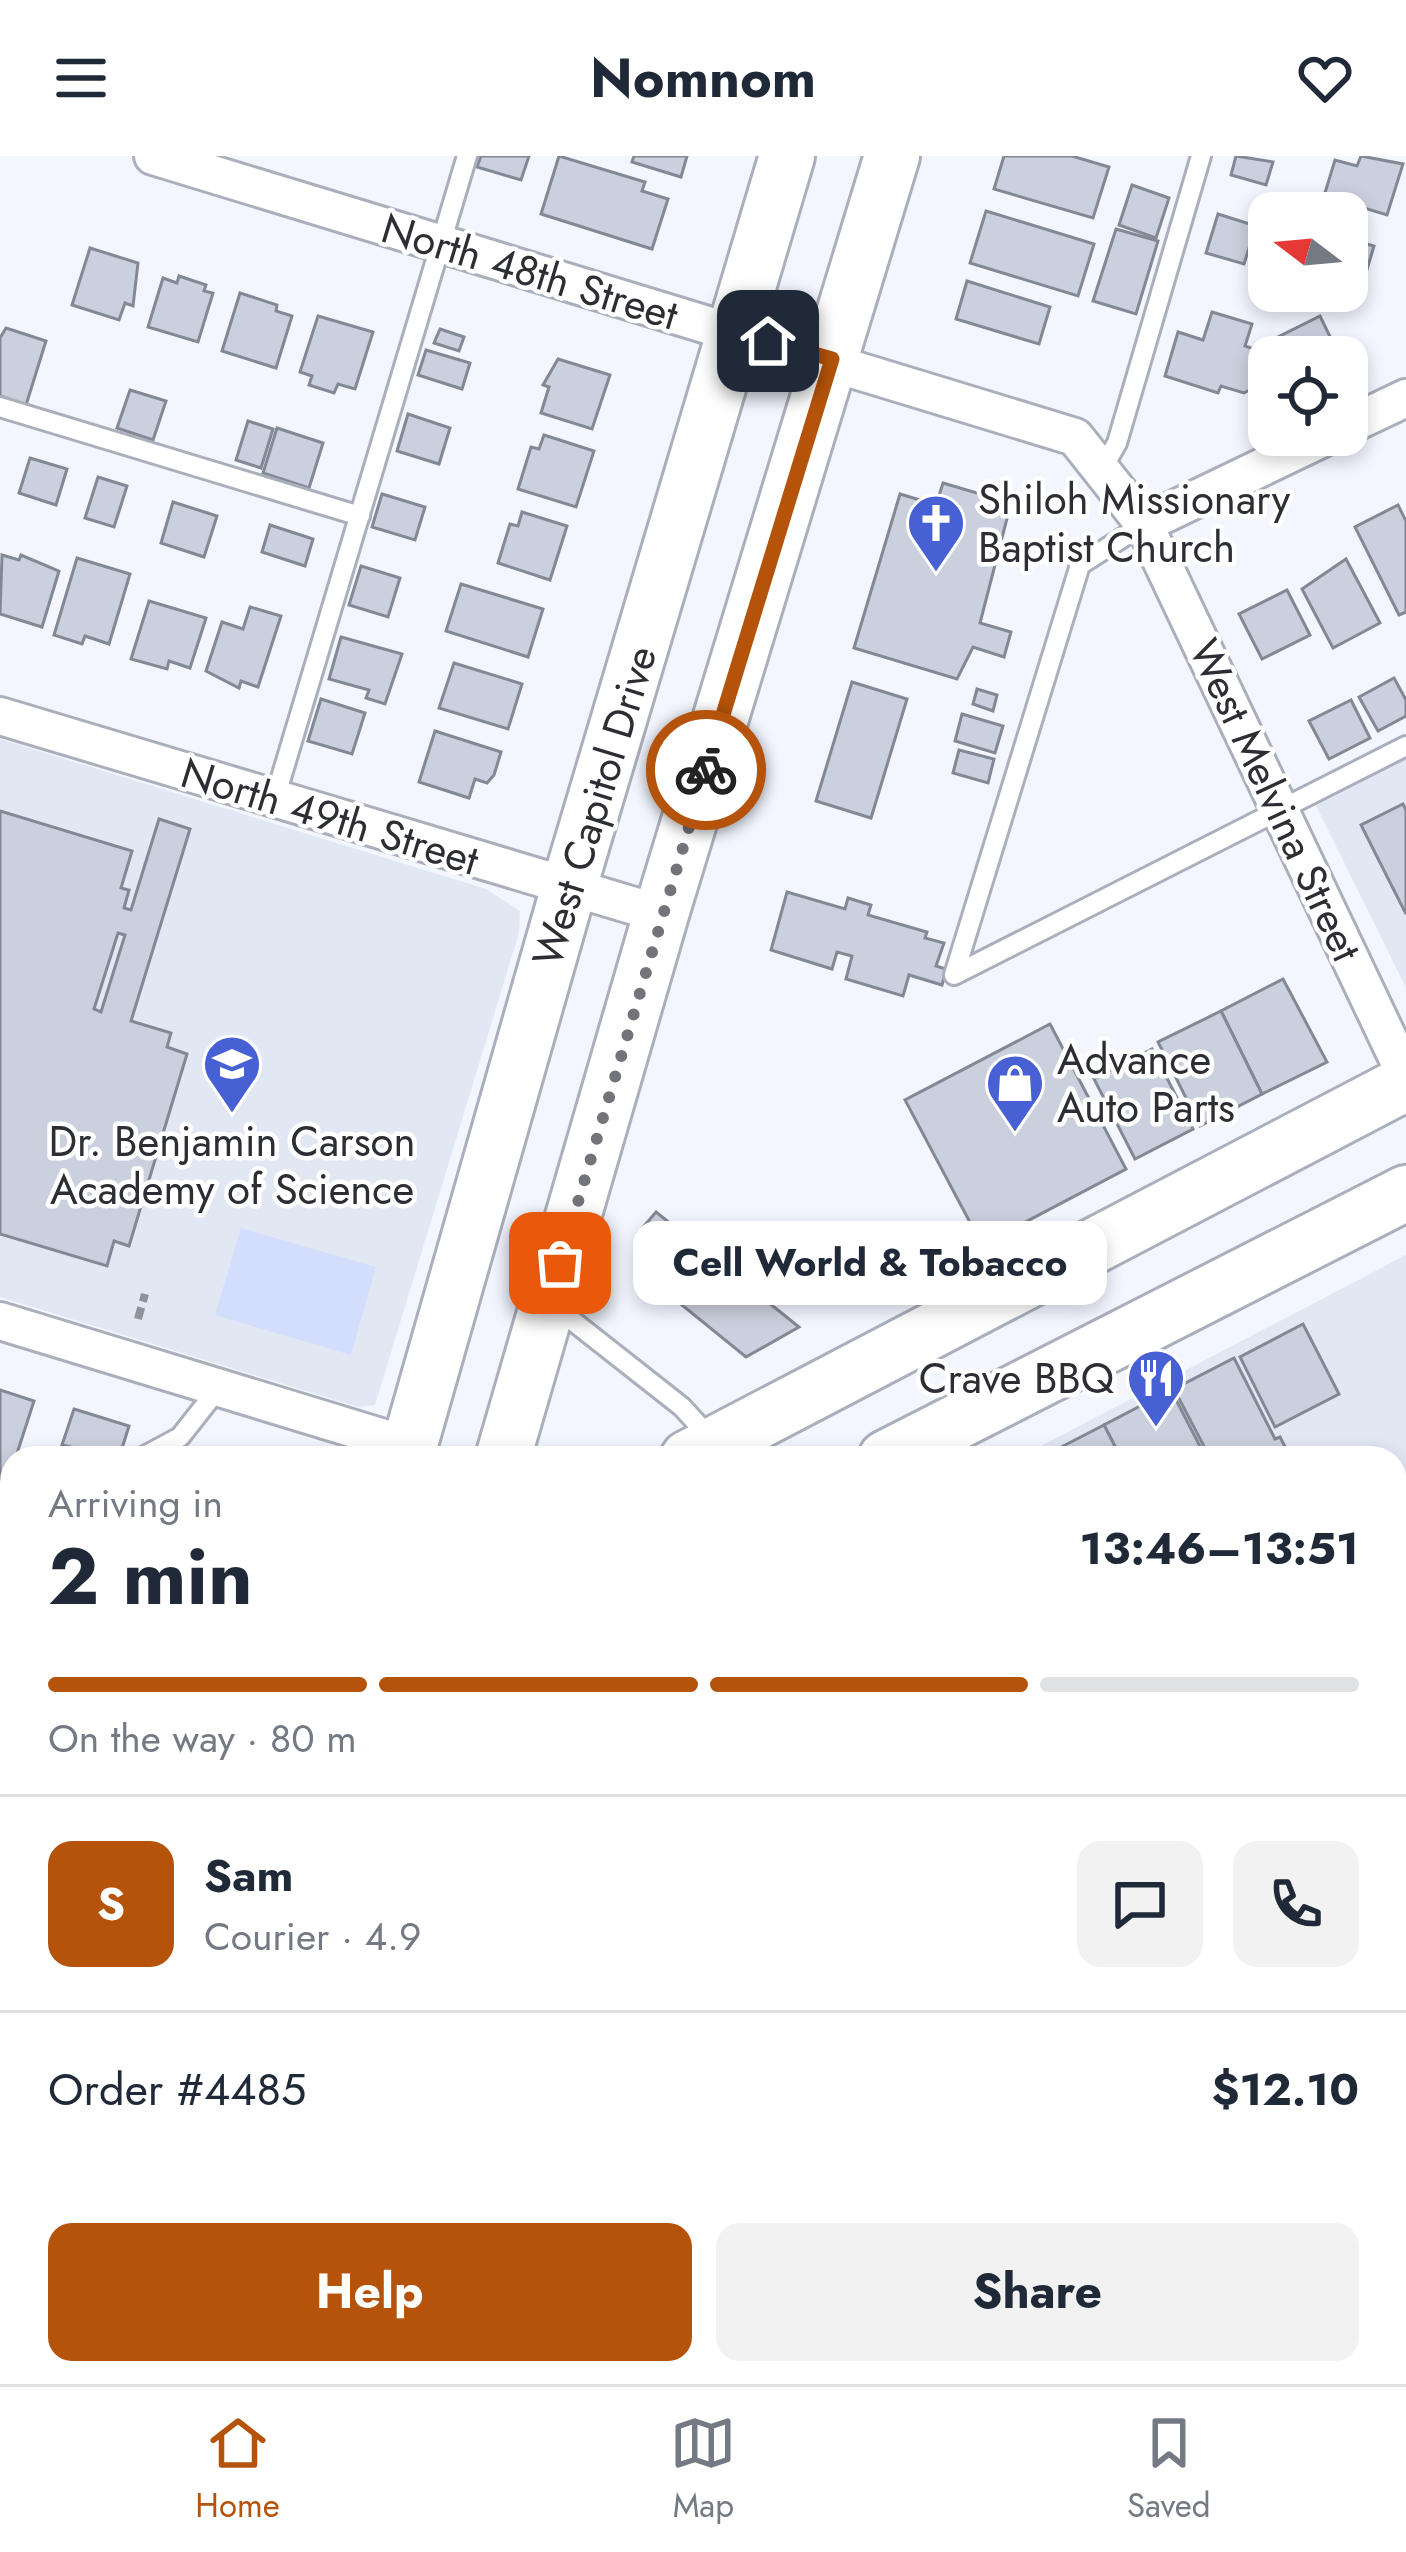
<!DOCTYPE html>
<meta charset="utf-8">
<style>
:root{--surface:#fff;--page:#f2f2f3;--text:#1f2937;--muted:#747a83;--line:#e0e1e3;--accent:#b45309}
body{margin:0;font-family:Jost,sans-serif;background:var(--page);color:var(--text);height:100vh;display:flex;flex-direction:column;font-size:45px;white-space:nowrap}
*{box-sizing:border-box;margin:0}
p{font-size:39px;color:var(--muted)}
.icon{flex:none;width:66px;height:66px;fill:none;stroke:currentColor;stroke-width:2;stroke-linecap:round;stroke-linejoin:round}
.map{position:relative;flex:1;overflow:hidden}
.sheet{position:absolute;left:0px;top:1290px;width:1407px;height:939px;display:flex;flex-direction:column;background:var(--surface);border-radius:36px 36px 0 0;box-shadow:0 6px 18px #0003}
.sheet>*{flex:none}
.needle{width:78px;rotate:286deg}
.buttons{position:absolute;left:1248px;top:36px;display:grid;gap:24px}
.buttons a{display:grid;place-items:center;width:120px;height:120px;border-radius:24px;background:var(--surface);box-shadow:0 6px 18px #0003;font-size:60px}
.pin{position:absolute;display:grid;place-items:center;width:102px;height:102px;color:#fff;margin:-51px;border-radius:24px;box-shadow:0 6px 18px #0006}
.courier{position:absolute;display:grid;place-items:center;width:120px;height:120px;margin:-60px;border:9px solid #b45309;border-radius:50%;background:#fff;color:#222;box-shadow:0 3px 15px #0007}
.bubble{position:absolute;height:84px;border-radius:24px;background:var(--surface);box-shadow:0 6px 18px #0003;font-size:39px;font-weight:700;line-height:84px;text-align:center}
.overview em{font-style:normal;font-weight:700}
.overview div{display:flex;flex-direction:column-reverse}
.overview{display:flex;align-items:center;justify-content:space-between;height:204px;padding:0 48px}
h1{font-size:78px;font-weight:700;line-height:90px}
.bar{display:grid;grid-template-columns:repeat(4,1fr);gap:18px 12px;align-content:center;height:144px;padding:0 48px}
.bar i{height:15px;border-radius:9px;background:var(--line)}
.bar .active{background:var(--accent)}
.bar p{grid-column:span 4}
.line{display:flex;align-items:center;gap:30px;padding:0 48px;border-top:3px solid var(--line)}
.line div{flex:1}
.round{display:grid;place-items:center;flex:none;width:126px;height:126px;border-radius:24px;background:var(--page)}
.button{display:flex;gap:24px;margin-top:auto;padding:24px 48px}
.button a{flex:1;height:138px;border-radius:24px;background:var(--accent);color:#fff;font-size:48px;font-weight:700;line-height:138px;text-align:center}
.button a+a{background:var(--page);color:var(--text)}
header{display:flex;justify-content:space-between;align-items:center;height:156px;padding:0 48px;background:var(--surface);font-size:54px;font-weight:700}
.tab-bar{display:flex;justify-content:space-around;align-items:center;height:168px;border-top:3px solid var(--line);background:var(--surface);font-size:33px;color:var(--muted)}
.tab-bar a{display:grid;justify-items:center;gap:6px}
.tab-bar .active{color:var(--accent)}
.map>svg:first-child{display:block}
.built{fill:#e2e7f4}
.green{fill:#d3defd}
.building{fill:#cbd0de;stroke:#838895;stroke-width:3;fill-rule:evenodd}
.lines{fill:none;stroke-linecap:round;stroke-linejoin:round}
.service-casing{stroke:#aaafbc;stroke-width:24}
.minor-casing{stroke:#aaafbc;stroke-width:42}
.tertiary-casing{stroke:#aaafbc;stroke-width:51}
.primary-casing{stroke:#aaafbc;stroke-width:60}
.path{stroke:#8f9299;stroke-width:8;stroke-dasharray:12 6;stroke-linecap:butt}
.service{stroke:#fff;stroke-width:18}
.minor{stroke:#fff;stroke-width:36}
.tertiary{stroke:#fff;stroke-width:45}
.primary{stroke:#fff;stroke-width:54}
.done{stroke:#72747a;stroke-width:12;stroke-dasharray:0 21.6}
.route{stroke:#b45309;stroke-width:15}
.labels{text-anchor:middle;stroke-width:9;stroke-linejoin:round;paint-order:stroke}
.street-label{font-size:42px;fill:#2c2e33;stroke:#fff}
.poi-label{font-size:42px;fill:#2c2e33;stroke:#fff;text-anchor:start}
</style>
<header><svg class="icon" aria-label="menu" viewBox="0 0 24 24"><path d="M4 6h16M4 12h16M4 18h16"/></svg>Nomnom<svg class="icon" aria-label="heart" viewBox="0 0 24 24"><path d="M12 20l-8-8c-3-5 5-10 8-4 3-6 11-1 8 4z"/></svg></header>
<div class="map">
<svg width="1406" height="2228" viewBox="0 0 1406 2228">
<rect width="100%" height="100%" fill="#f3f6ff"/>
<g class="built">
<polygon points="1406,581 1406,832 1307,631"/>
<polygon points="0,583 486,733 520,755 519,777 375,1249 358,1251 0,1141"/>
<polygon points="1406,1099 1406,1374 1395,1379 1395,1302 1018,1302"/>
<polygon points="0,1844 12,1848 12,2217 87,2217 83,2228 0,2228"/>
<polygon points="280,2217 553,2217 550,2228 276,2228"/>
</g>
<polygon class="green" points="241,1072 376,1111 351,1199 215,1159"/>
<g class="building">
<polygon points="481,0 529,0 521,24 477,11"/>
<polygon points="559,0 645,26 642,35 668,43 652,93 541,58"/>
<polygon points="634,0 687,0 681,21 632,6"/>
<polygon points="1004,0 1072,0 1109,11 1093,62 994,33"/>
<polygon points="1236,0 1273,6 1266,29 1231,19"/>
<polygon points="1361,0 1403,8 1387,59 1324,40 1335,4 1357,10"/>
<polygon points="1132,29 1169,42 1156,82 1119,69"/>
<polygon points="986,55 1094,88 1078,140 970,107"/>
<polygon points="1218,58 1256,70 1244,108 1206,97"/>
<polygon points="1116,73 1158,85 1136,158 1093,145"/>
<polygon points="1347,82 1374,90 1359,140 1343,135"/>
<polygon points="90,92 138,107 133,150 125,147 119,164 72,149"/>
<polygon points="179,120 206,129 204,135 213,137 198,186 148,171 163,122 177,127"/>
<polygon points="967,125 1050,151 1039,188 956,163"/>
<polygon points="240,137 277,149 276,155 292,160 276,212 222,195"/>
<polygon points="1212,156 1252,168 1245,190 1254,193 1320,160 1340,201 1269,201 1266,251 1255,231 1244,237 1221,230 1218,237 1165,220 1178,176 1203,184"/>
<polygon points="318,160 373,176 355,233 338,228 334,237 309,229 312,220 300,216"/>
<polygon points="6,172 46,185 26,249 0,240 0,182"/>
<polygon points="440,173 464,181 459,195 434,187"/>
<polygon points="426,194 470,207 462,233 418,219"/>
<polygon points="558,203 610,219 592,273 541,257 549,231 543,229"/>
<polygon points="130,234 166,245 153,284 117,272"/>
<polygon points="408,258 450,272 439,308 397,295"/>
<polygon points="248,265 273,273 261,312 236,304"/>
<polygon points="277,272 323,287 309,332 263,317"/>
<polygon points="544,279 594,295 576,351 518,333 531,291 539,293"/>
<polygon points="30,302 67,313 56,349 19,337"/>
<polygon points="98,321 127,330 114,371 85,362"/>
<polygon points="943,327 1011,347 980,467 1011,476 1004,501 973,491 957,523 854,492 900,338 936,349"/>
<polygon points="382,338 425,351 415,384 372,371"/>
<polygon points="173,346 217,360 204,401 161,387"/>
<polygon points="1398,349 1406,365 1406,456 1399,459 1355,371"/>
<polygon points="522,356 567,370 550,424 498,407 510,368 518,370"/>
<polygon points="270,369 313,383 305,410 262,396"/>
<polygon points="2,399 19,404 21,399 59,415 42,471 0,458"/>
<polygon points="77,402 130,418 109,488 85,480 82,488 54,479"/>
<polygon points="1346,403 1380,467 1333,492 1302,433"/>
<polygon points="361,410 400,422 388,461 349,449"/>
<polygon points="461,428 543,453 528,501 446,475"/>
<polygon points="1287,434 1310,479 1262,503 1239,458"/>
<polygon points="149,445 206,462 190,512 169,505 167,513 131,503"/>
<polygon points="250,451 281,460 258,531 241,525 239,532 206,515 222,466 243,473"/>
<polygon points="341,481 402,498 385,548 366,542 369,534 329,523"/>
<polygon points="454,507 522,528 508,573 439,552"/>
<polygon points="1394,522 1406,544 1406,560 1378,575 1359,541"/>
<polygon points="852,526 907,543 871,662 816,645"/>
<polygon points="977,533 997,539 993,555 973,548"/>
<polygon points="321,543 365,557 352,598 308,585"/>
<polygon points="1351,544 1370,582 1329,603 1309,565"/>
<polygon points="962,558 1003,570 995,597 955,585"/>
<polygon points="435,575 501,596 494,619 487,627 475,623 469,642 419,626"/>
<polygon points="959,594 994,603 988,627 953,617"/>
<polygon points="1403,648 1406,654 1406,758 1361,669"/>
<path d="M0,655L132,695L121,732L129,734L124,752L131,754L159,663L190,673L131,865L171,877L167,891L187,898L129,1090L114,1085L107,1110L0,1078ZM118,777L125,779L101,856L94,853Z"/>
<polygon points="787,736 845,753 848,742 871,749 868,759 927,776 925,782 944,787 936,810 946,813 942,829 909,819 903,840 846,823 852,800 837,796 832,813 771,794"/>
<polygon points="1283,823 1327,906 1262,938 1221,855"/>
<polygon points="1221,855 1262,938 1200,970 1158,886"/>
<polygon points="1050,868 1126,1013 982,1089 905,944"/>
<polygon points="1152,893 1193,973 1135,1003 1094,923"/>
<polygon points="656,1056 799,1171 746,1201 661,1132 678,1110 638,1077"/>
<polygon points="1303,1168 1339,1238 1275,1271 1240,1201"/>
<polygon points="1234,1202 1275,1283 1280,1281 1291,1302 1210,1302 1174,1233"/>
<polygon points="0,1234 34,1245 0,1350"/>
<polygon points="1171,1234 1206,1302 1121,1302 1104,1269"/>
<polygon points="74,1253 129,1270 119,1302 62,1289"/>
<polygon points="1104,1269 1121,1302 1040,1302"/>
<polygon points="1406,1406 1406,1467 1398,1471 1395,1412"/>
<polygon points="1395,1570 1406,1591 1395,1599"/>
<polygon points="1406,1976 1406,2055 1395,2052 1395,2012"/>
<polygon points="748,2217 804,2217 800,2228 763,2228 765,2222"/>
<polygon points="828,2217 881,2217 878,2228 825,2228"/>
<polygon points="917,2217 975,2217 971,2228 914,2228"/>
</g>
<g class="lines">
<defs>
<g id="service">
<polyline points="0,251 360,360"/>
<polyline points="1102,313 1117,287 1201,0"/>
<polyline points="1144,368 1080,409 954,819 1406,590"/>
<polyline points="275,642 467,0"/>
<polyline points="555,1151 682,1251 712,1284"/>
<polyline points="141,1302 180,1281 217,1234"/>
<polyline points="0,1377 12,1370"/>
<polyline points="1395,1380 1406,1374"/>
<polyline points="1395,1846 1406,1849"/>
<polyline points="0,2019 12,2023"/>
<polyline points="0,2157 12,2118"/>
<polyline points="543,2228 547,2217"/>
</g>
<g id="minor">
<polyline points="153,0 1075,281 1144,368 1406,920"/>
<polyline points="1347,270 1406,242"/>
<polyline points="1144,368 1329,279"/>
<polyline points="0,560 661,758"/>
<polyline points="0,1165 410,1290"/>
<polyline points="1395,1718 1406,1713"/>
</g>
<g id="tertiary">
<polyline points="0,1782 12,1786"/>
<polyline points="1395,2192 1406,2196"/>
</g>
<g id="primary">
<polyline points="406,1302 569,731 787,0"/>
<polyline points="503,1302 661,758 892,0"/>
<polyline points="688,1302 1406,927"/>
<polyline points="886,1302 1406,1037"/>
<polyline points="0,1648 12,1643"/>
<polyline points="0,1749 12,1743"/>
<polyline points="125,2228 128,2217"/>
<polyline points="229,2228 232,2217"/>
</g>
</defs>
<use href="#service" class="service-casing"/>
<use href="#minor" class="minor-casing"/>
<use href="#tertiary" class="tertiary-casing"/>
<use href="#primary" class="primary-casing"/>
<polyline class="path" points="138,1163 145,1138"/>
<use href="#service" class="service"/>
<use href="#minor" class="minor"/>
<use href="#tertiary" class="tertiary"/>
<use href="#primary" class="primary"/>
</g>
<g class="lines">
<polyline class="done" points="560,1107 706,614"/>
<polyline class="route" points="706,614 832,203 768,185"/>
</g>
<defs>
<symbol id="church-pin" viewBox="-11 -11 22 30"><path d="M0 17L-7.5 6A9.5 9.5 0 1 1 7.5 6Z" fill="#4761d5" stroke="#fff"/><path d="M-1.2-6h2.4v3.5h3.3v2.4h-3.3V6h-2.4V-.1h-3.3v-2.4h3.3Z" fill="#fff"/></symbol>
<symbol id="school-pin" viewBox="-11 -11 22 30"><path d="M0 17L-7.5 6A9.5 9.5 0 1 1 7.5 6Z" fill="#4761d5" stroke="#fff"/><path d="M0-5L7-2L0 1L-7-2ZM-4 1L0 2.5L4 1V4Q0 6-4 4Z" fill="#fff"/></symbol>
<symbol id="shop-pin" viewBox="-11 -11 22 30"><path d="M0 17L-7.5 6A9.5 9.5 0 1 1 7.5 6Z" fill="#4761d5" stroke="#fff"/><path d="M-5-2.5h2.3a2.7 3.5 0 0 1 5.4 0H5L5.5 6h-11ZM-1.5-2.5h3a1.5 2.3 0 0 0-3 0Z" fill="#fff"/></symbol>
<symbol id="restaurant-pin" viewBox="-11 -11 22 30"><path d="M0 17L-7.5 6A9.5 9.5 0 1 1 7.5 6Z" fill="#4761d5" stroke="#fff"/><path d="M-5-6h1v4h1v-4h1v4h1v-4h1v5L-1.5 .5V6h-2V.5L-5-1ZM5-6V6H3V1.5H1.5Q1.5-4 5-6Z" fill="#fff"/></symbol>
</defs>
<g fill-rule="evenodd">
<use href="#church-pin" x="903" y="334" width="66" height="90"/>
<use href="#school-pin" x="199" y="875" width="66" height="90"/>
<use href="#shop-pin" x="982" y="894" width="66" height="90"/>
<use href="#restaurant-pin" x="1123" y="1189" width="66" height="90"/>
</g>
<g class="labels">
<g class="street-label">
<text transform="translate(530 115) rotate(17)" y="15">North 48th Street</text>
<text transform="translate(1276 644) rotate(65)" y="15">West Melvina Street</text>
<text transform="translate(594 650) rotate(-73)" y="15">West Capitol Drive</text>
<text transform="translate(330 660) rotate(17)" y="15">North 49th Street</text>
</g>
<g class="poi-label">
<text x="978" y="358">Shiloh Missionary<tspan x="978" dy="48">Baptist Church</tspan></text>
<text x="1057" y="918">Advance<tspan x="1057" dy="48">Auto Parts</tspan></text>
<text x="232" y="1000" text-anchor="middle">Dr. Benjamin Carson<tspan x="232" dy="48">Academy of Science</tspan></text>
<text x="1114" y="1237" text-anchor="end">Crave BBQ</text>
</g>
</g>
</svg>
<div class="buttons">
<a><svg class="needle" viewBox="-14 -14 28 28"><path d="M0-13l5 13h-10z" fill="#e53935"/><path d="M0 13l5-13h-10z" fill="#747a83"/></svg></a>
<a><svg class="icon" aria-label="locate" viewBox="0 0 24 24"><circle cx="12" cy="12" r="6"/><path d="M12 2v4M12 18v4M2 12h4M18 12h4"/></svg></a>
</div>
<div class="pin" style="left:560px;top:1107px;background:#ea580c"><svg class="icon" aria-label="bag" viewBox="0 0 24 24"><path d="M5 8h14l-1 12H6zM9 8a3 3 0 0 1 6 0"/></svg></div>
<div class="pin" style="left:768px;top:185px;background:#1f2937"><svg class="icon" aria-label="home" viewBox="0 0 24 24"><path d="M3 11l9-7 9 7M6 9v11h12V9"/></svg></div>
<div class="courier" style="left:706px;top:614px"><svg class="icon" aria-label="bike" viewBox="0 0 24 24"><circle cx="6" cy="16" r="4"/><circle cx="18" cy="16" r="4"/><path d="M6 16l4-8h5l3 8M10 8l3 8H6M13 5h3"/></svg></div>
<div class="bubble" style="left:633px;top:1065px;width:474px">Cell World &amp; Tobacco</div>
<section class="sheet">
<div class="overview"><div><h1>2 min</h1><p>Arriving in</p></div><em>13:46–13:51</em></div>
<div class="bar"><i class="active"></i><i class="active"></i><i class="active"></i><i></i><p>On the way · 80 m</p></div>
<div class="line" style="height:216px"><b class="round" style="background:var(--accent);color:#fff">S</b><div><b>Sam</b><p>Courier · 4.9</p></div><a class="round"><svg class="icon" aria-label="chat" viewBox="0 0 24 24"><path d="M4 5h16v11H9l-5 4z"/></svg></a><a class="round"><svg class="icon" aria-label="phone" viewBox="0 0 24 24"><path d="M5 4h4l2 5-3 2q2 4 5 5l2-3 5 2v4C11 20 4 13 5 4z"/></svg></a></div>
<div class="line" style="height:156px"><div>Order #4485</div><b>$12.10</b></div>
<div class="button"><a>Help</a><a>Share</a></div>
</section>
</div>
<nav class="tab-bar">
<a class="active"><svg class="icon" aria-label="home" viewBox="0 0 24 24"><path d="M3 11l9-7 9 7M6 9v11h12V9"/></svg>Home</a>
<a><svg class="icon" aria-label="map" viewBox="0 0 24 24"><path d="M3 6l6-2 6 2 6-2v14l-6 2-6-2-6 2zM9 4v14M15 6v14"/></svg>Map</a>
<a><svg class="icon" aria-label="saved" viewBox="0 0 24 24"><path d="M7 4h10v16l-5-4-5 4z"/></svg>Saved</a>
</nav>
